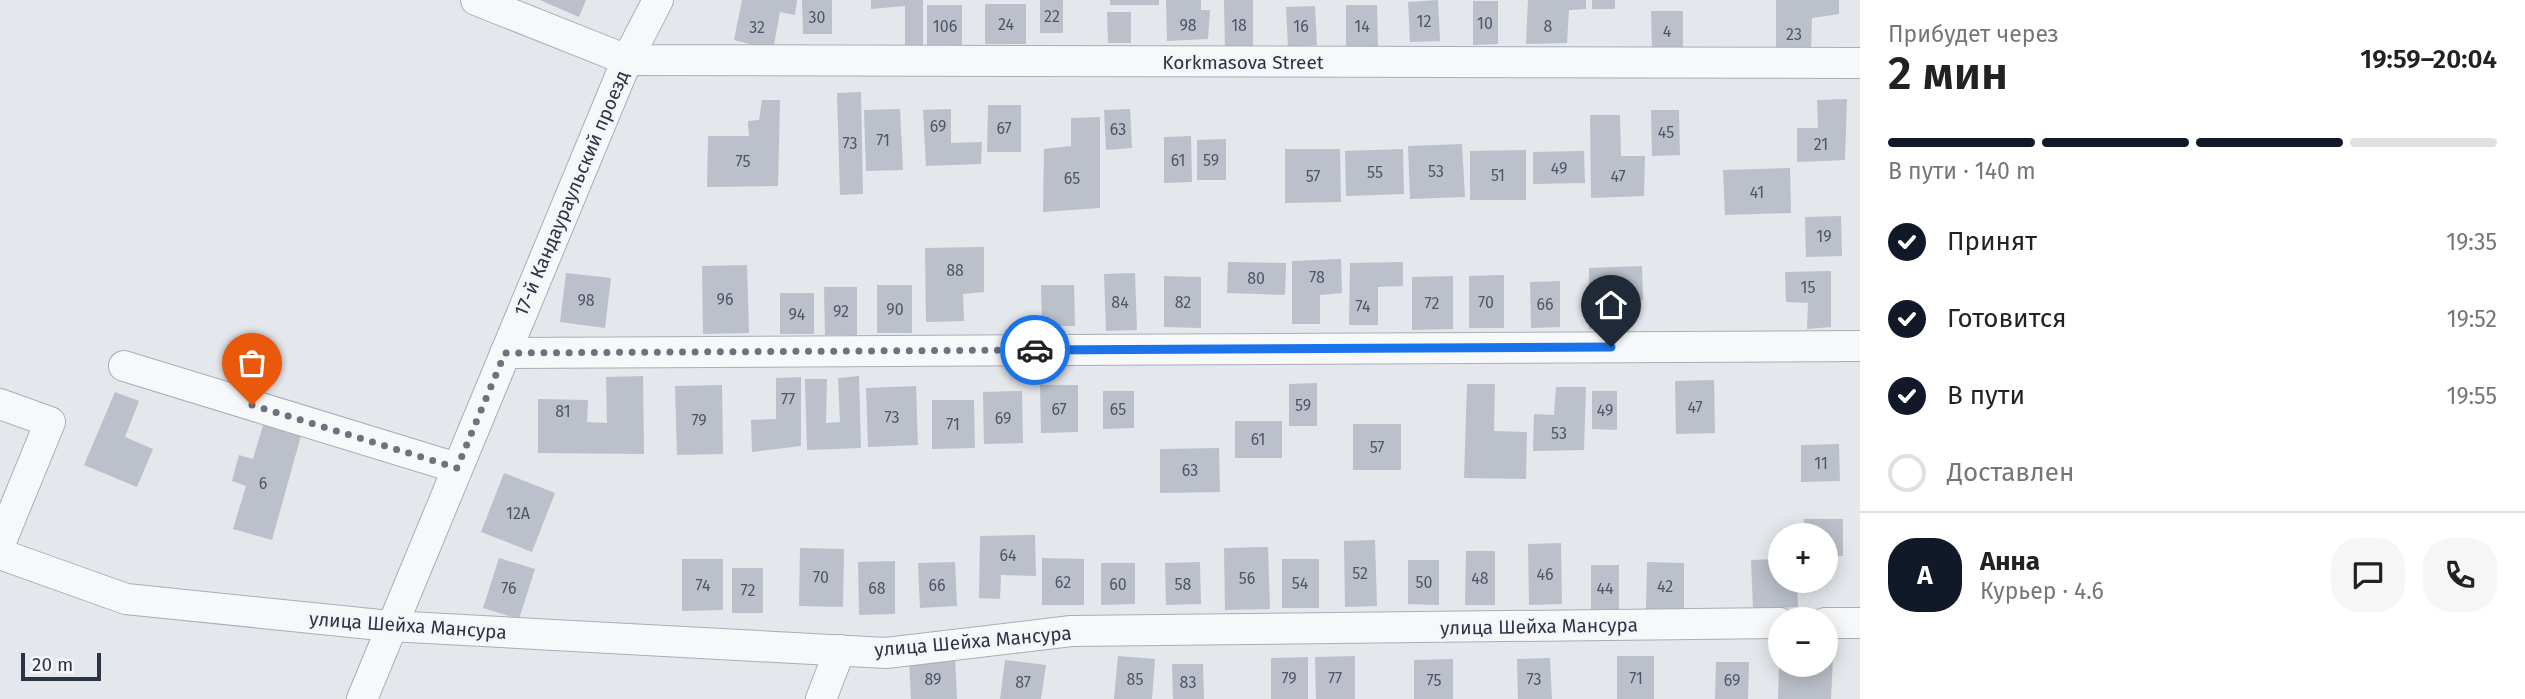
<!DOCTYPE html>
<html lang="ru">
<meta charset="utf-8">
<style>
:root{--surface:#fff;--page:#f6f6f6;--text:#222;--muted:#767676;--line:#e0e0e0;--accent:#111827}
body{margin:0;font-family:"Fira Sans",sans-serif;background:var(--page);color:var(--text);height:100vh;display:flex;flex-direction:column;font-size:26px;white-space:nowrap}
*{box-sizing:border-box;margin:0}
p{font-size:23px;color:var(--muted)}
.icon{flex:none;width:38px;height:38px;fill:none;stroke:currentColor;stroke-width:2;stroke-linecap:round;stroke-linejoin:round}
.map{position:relative;flex:1;overflow:hidden}
.panel{display:flex;flex-direction:column;background:var(--surface);width:665px}
.panel>*{flex:none}
.controls{position:absolute;left:1768px;top:523px;display:grid;gap:14px}
.controls a{display:grid;place-items:center;width:70px;height:70px;border-radius:50%;background:var(--surface);box-shadow:0 4px 18px #0003;font-size:35px}
.scale{position:absolute;left:21px;bottom:18px;width:80px;box-sizing:border-box;padding-left:7px;border:4px solid #2b3445;border-top:0;font-size:19px;line-height:24px;white-space:nowrap;color:#2b3445;-webkit-text-stroke:5px #f4f6f9;paint-order:stroke}
.pin{position:absolute;display:grid;place-items:center;width:60px;height:60px;color:#fff;margin:-72px -30px;border-radius:50% 50% 50% 0;rotate:-45deg;box-shadow:0 0 7px #0007}
.pin .icon{rotate:45deg}
.courier{position:absolute;display:grid;place-items:center;width:70px;height:70px;margin:-35px;border:5px solid #1a73e8;border-radius:50%;background:#fff;color:#222;box-shadow:0 2px 9px #0007}
.head em{font-style:normal;font-weight:600}
.head div{display:flex;flex-direction:column-reverse}
.head{display:flex;align-items:center;justify-content:space-between;height:119px;padding:0 28px}
h1{font-size:46px;font-weight:600;line-height:52px}
.bar{display:grid;grid-template-columns:repeat(4,1fr);gap:10px 7px;align-content:center;height:84px;padding:0 28px}
.bar i{height:9px;border-radius:5px;background:var(--line)}
.bar .selected{background:var(--accent)}
.bar p{grid-column:span 4}
.line{display:flex;align-items:center;gap:18px;padding:0 28px;border-top:2px solid var(--line)}
.line div{flex:1}
.round{display:grid;place-items:center;flex:none;width:74px;height:74px;border-radius:28px;background:var(--page)}
ol{padding:0 28px;list-style:none}
li{display:flex;align-items:center;gap:21px;height:77px}
li p{margin-inline-start:auto}
li .icon{padding:7px;border-radius:50%;background:var(--accent);color:#fff;stroke-width:4}
li:last-child{color:var(--muted)}
li i{width:38px;height:38px;border:4px solid var(--line);border-radius:50%}
main{display:flex;flex:1;min-height:0}
.map>svg:first-child{display:block}
.building{fill:#bbc0ca}
.lines{fill:none;stroke-linecap:round;stroke-linejoin:round}
.minor-casing{stroke:#a9aeb7;stroke-width:32}
.minor{stroke:#f7f8fa;stroke-width:30}
.done{stroke:#6c737f;stroke-width:7;stroke-dasharray:0 12.6}
.route{stroke:#1a73e8;stroke-width:9}
.labels{text-anchor:middle;stroke-width:6;stroke-linejoin:round;paint-order:stroke}
.number-label{font-size:16px;fill:#4f5766}
.street-label{font-size:19px;fill:#2b3445;stroke:#f4f6f9}
</style>
<main>
<div class="map">
<svg width="1860" height="699" viewBox="0 0 1860 699">
<rect width="100%" height="100%" fill="#e4e7ec"/>
<g class="building">
<polygon points="540,0 586,0 579,17"/>
<polygon points="742,0 797,0 795,15 780,12 773,50 734,40"/>
<polygon points="802,0 832,0 832,34 803,34"/>
<polygon points="871,0 923,0 923,53 905,55 905,6 871,9"/>
<rect x="1040" y="0" width="23" height="33"/>
<rect x="1110" y="0" width="49" height="5"/>
<polygon points="1166,0 1201,0 1201,10 1210,10 1208,39 1167,41"/>
<polygon points="1224,0 1253,0 1253,49 1225,49"/>
<polygon points="1438,0 1440,41 1410,42 1408,2"/>
<polygon points="1528,0 1586,0 1586,9 1569,10 1567,43 1526,44"/>
<rect x="1592" y="0" width="23" height="9"/>
<polygon points="1776,0 1839,0 1839,14 1812,18 1811,50 1776,53"/>
<polygon points="1473,1 1498,1 1498,44 1473,45"/>
<rect x="985" y="4" width="41" height="40"/>
<polygon points="927,5 962,5 962,47 927,48"/>
<polygon points="1346,5 1377,5 1378,46 1346,47"/>
<polygon points="1315,6 1317,45 1288,47 1286,7"/>
<polygon points="1651,11 1683,11 1683,51 1652,52"/>
<polygon points="1107,12 1131,12 1131,43 1108,43"/>
<polygon points="861,92 863,194 840,195 837,93"/>
<polygon points="1847,99 1845,160 1797,162 1797,128 1818,128 1817,100"/>
<polygon points="762,100 780,100 778,186 707,187 708,136 749,136 748,121 759,120"/>
<polygon points="988,105 1021,105 1021,152 987,152"/>
<polygon points="900,109 903,170 866,171 864,110"/>
<polygon points="951,109 951,143 982,142 981,164 926,166 923,110"/>
<polygon points="1130,109 1132,148 1106,150 1104,110"/>
<polygon points="1651,110 1679,110 1680,155 1652,156"/>
<polygon points="1590,115 1620,115 1621,156 1645,156 1644,196 1591,198"/>
<polygon points="1100,117 1100,208 1043,212 1044,149 1071,146 1071,118"/>
<polygon points="1191,136 1192,182 1164,183 1164,137"/>
<polygon points="1226,139 1226,180 1197,180 1197,140"/>
<polygon points="1462,144 1465,197 1410,199 1408,146"/>
<polygon points="1285,149 1340,149 1341,202 1285,203"/>
<polygon points="1403,149 1404,194 1346,196 1345,151"/>
<polygon points="1526,150 1526,200 1470,200 1470,151"/>
<polygon points="1584,151 1585,183 1533,184 1533,152"/>
<polygon points="1790,168 1791,213 1725,215 1723,170"/>
<polygon points="1841,216 1842,256 1806,257 1805,217"/>
<polygon points="984,247 984,292 963,294 964,321 926,322 925,248"/>
<polygon points="1341,259 1342,293 1320,295 1320,324 1292,324 1292,261"/>
<polygon points="1228,262 1286,263 1285,295 1227,293"/>
<polygon points="1403,262 1403,286 1378,287 1378,325 1349,325 1350,263"/>
<polygon points="747,265 749,333 703,334 702,266"/>
<polygon points="1642,266 1643,300 1622,301 1624,330 1589,329 1589,268"/>
<polygon points="1831,271 1831,327 1807,329 1808,303 1786,302 1785,272"/>
<polygon points="566,273 611,278 605,328 560,322"/>
<polygon points="1135,273 1137,330 1106,331 1104,274"/>
<polygon points="1504,275 1504,328 1469,328 1469,276"/>
<polygon points="1164,276 1201,277 1201,328 1164,327"/>
<polygon points="1453,276 1453,329 1412,330 1412,277"/>
<polygon points="1560,281 1560,327 1531,328 1530,282"/>
<rect x="877" y="285" width="35" height="48"/>
<polygon points="1041,285 1074,285 1075,326 1042,326"/>
<polygon points="824,287 857,287 857,335 825,335"/>
<rect x="780" y="293" width="34" height="41"/>
<polygon points="643,376 644,454 538,453 538,399 588,400 587,422 607,423 606,377"/>
<polygon points="859,376 861,448 807,450 805,379 827,379 826,423 840,422 838,378"/>
<polygon points="801,377 801,446 752,452 751,420 776,419 776,378"/>
<polygon points="1714,380 1715,433 1676,434 1675,381"/>
<polygon points="1317,383 1317,426 1289,426 1289,384"/>
<polygon points="1467,384 1495,384 1494,431 1527,432 1526,479 1464,478"/>
<polygon points="722,385 723,454 677,455 675,386"/>
<polygon points="1040,385 1078,385 1078,432 1041,433"/>
<polygon points="916,386 918,445 868,447 866,388"/>
<polygon points="1556,387 1586,387 1584,450 1533,451 1534,414 1554,415"/>
<polygon points="1022,391 1023,443 984,444 983,392"/>
<polygon points="1103,391 1134,391 1134,428 1103,429"/>
<polygon points="1592,391 1617,391 1617,430 1592,429"/>
<polygon points="115,392 139,401 125,437 153,449 137,487 84,465"/>
<polygon points="932,400 974,400 975,448 932,449"/>
<rect x="1235" y="421" width="47" height="37"/>
<rect x="1353" y="424" width="48" height="46"/>
<polygon points="263,425 302,432 272,540 233,529 246,486 232,481 239,455 253,459"/>
<polygon points="1839,444 1840,481 1801,482 1801,445"/>
<polygon points="1219,448 1220,492 1160,493 1160,449"/>
<polygon points="504,473 555,493 532,552 481,532"/>
<polygon points="1804,519 1843,519 1843,556 1825,556 1825,536 1804,536"/>
<polygon points="1035,535 1036,576 1001,575 1000,599 979,598 980,536"/>
<polygon points="1375,540 1377,606 1345,607 1344,541"/>
<polygon points="1561,543 1562,604 1529,605 1528,544"/>
<polygon points="1268,547 1270,609 1225,610 1224,548"/>
<polygon points="800,548 844,549 843,607 799,606"/>
<polygon points="1466,551 1495,551 1495,605 1465,605"/>
<polygon points="499,558 535,569 519,619 483,608"/>
<polygon points="1042,558 1084,559 1084,605 1042,605"/>
<polygon points="682,559 723,559 723,610 682,611"/>
<rect x="1282" y="559" width="37" height="49"/>
<polygon points="1780,559 1780,581 1797,581 1798,607 1753,609 1751,560"/>
<polygon points="1408,560 1439,560 1439,605 1408,604"/>
<polygon points="895,561 895,614 859,615 858,562"/>
<polygon points="955,562 957,606 920,608 918,563"/>
<polygon points="1200,562 1201,604 1166,605 1165,563"/>
<polygon points="1647,562 1684,563 1684,610 1646,609"/>
<polygon points="1101,563 1135,563 1135,604 1101,605"/>
<rect x="1591" y="565" width="28" height="46"/>
<rect x="732" y="568" width="31" height="45"/>
<polygon points="1118,656 1155,659 1152,699 1114,699"/>
<polygon points="1355,656 1355,699 1316,699 1315,657"/>
<rect x="1617" y="656" width="37" height="43"/>
<polygon points="955,657 957,699 911,699 909,659"/>
<polygon points="1308,657 1308,699 1271,699 1271,658"/>
<polygon points="1825,657 1833,657 1831,699 1778,699 1779,665 1825,665"/>
<polygon points="1550,658 1552,699 1518,699 1517,659"/>
<polygon points="1453,659 1453,699 1414,699 1414,660"/>
<polygon points="1005,660 1046,665 1041,699 1000,699"/>
<polygon points="1716,662 1749,662 1748,699 1715,699"/>
<polygon points="1172,664 1203,664 1204,699 1173,699"/>
</g>
<g class="lines">
<defs>
<g id="minor">
<polyline points="476,0 627,60 1860,63"/>
<polyline points="505,353 1860,346"/>
<polyline points="124,366 457,468"/>
<polyline points="0,404 50,422 0,544"/>
<polyline points="0,554 126,599 390,626 886,653 1071,631 1780,623"/>
<polyline points="1825,623 1860,623"/>
<polyline points="362,699 627,60 658,0"/>
<polyline points="821,699 840,650"/>
</g>
</defs>
<use href="#minor" class="minor-casing"/>
<use href="#minor" class="minor"/>
</g>
<g class="lines">
<polyline class="done" points="252,405 457,468 505,353 1035,350"/>
<polyline class="route" points="1035,350 1611,347"/>
</g>
<g class="labels">
<g class="number-label">
<text x="1052" y="22">22</text>
<text x="817" y="23">30</text>
<text x="1424" y="27">12</text>
<text x="1485" y="29">10</text>
<text x="1006" y="30">24</text>
<text x="1188" y="31">98</text>
<text x="1239" y="31">18</text>
<text x="945" y="32">106</text>
<text x="1301" y="32">16</text>
<text x="1362" y="32">14</text>
<text x="1548" y="32">8</text>
<text x="757" y="33">32</text>
<text x="1667" y="37">4</text>
<text x="1794" y="40">23</text>
<text x="938" y="132">69</text>
<text x="1004" y="134">67</text>
<text x="1118" y="135">63</text>
<text x="1666" y="138">45</text>
<text x="883" y="146">71</text>
<text x="850" y="149">73</text>
<text x="1821" y="150">21</text>
<text x="1178" y="166">61</text>
<text x="1211" y="166">59</text>
<text x="743" y="167">75</text>
<text x="1559" y="174">49</text>
<text x="1436" y="177">53</text>
<text x="1375" y="178">55</text>
<text x="1498" y="181">51</text>
<text x="1313" y="182">57</text>
<text x="1618" y="182">47</text>
<text x="1072" y="184">65</text>
<text x="1757" y="198">41</text>
<text x="1824" y="242">19</text>
<text x="955" y="276">88</text>
<text x="1317" y="283">78</text>
<text x="1256" y="284">80</text>
<text x="1808" y="293">15</text>
<text x="725" y="305">96</text>
<text x="586" y="306">98</text>
<text x="1120" y="308">84</text>
<text x="1183" y="308">82</text>
<text x="1486" y="308">70</text>
<text x="1432" y="309">72</text>
<text x="1545" y="310">66</text>
<text x="1363" y="312">74</text>
<text x="895" y="315">90</text>
<text x="841" y="317">92</text>
<text x="797" y="320">94</text>
<text x="788" y="405">77</text>
<text x="1303" y="411">59</text>
<text x="1695" y="413">47</text>
<text x="1059" y="415">67</text>
<text x="1118" y="415">65</text>
<text x="1605" y="416">49</text>
<text x="563" y="417">81</text>
<text x="892" y="423">73</text>
<text x="1003" y="424">69</text>
<text x="699" y="426">79</text>
<text x="953" y="430">71</text>
<text x="1559" y="439">53</text>
<text x="1258" y="445">61</text>
<text x="1377" y="453">57</text>
<text x="1821" y="469">11</text>
<text x="1190" y="476">63</text>
<text x="263" y="489">6</text>
<text x="518" y="519">12А</text>
<text x="1008" y="561">64</text>
<text x="1360" y="579">52</text>
<text x="1545" y="580">46</text>
<text x="821" y="583">70</text>
<text x="1247" y="584">56</text>
<text x="1480" y="584">48</text>
<text x="1063" y="588">62</text>
<text x="1424" y="588">50</text>
<text x="1300" y="589">54</text>
<text x="1118" y="590">60</text>
<text x="1183" y="590">58</text>
<text x="703" y="591">74</text>
<text x="937" y="591">66</text>
<text x="1665" y="592">42</text>
<text x="509" y="594">76</text>
<text x="877" y="594">68</text>
<text x="1605" y="594">44</text>
<text x="748" y="596">72</text>
<text x="1289" y="684">79</text>
<text x="1335" y="684">77</text>
<text x="1636" y="684">71</text>
<text x="933" y="685">89</text>
<text x="1135" y="685">85</text>
<text x="1534" y="685">73</text>
<text x="1434" y="686">75</text>
<text x="1732" y="686">69</text>
<text x="1023" y="688">87</text>
<text x="1188" y="688">83</text>
</g>
<g class="street-label">
<text x="1243" y="69">Korkmasova Street</text>
<text transform="translate(571 193) rotate(-67)" y="7">17-й Кандаураульский проезд</text>
<text transform="translate(408 625) rotate(4)" y="7">улица Шейха Мансура</text>
<text transform="translate(1539 626) rotate(-1)" y="7">улица Шейха Мансура</text>
<text transform="translate(973 641) rotate(-5)" y="7">улица Шейха Мансура</text>
</g>
</g>
</svg>
<div class="controls">
<a>+</a>
<a>−</a>
</div>
<div class="scale">20 m</div>
<div class="pin" style="left:252px;top:405px;background:#ea580c"><svg class="icon" aria-label="bag" viewBox="0 0 24 24"><path d="M5 8h14l-1 12H6zM9 8a3 3 0 0 1 6 0"/></svg></div>
<div class="pin" style="left:1611px;top:347px;background:#1f2937"><svg class="icon" aria-label="home" viewBox="0 0 24 24"><path d="M3 11l9-7 9 7M6 9v11h12V9"/></svg></div>
<div class="courier" style="left:1035px;top:350px"><svg class="icon" aria-label="car" viewBox="0 0 24 24"><path d="M5 17H2v-5l4-1 3-4h7l3 4 3 1v5h-3M9 17h6M6 11h13"/><circle cx="7" cy="17" r="2"/><circle cx="17" cy="17" r="2"/></svg></div>
</div>
<section class="panel">
<div class="head"><div><h1>2 мин</h1><p>Прибудет через</p></div><em>19:59–20:04</em></div>
<div class="bar"><i class="selected"></i><i class="selected"></i><i class="selected"></i><i></i><p>В пути · 140 m</p></div>
<ol>
<li><svg class="icon" aria-label="check" viewBox="0 0 24 24"><path d="M5 12l5 5 9-10"/></svg>Принят<p>19:35</p></li>
<li><svg class="icon" aria-label="check" viewBox="0 0 24 24"><path d="M5 12l5 5 9-10"/></svg>Готовится<p>19:52</p></li>
<li><svg class="icon" aria-label="check" viewBox="0 0 24 24"><path d="M5 12l5 5 9-10"/></svg>В пути<p>19:55</p></li>
<li><i></i>Доставлен</li>
</ol>
<div class="line" style="height:126px"><b class="round" style="background:var(--accent);color:#fff">А</b><div><b>Анна</b><p>Курьер · 4.6</p></div><a class="round"><svg class="icon" aria-label="chat" viewBox="0 0 24 24"><path d="M4 5h16v11H9l-5 4z"/></svg></a><a class="round"><svg class="icon" aria-label="phone" viewBox="0 0 24 24"><path d="M5 4h4l2 5-3 2q2 4 5 5l2-3 5 2v4C11 20 4 13 5 4z"/></svg></a></div>
</section>
</main>
